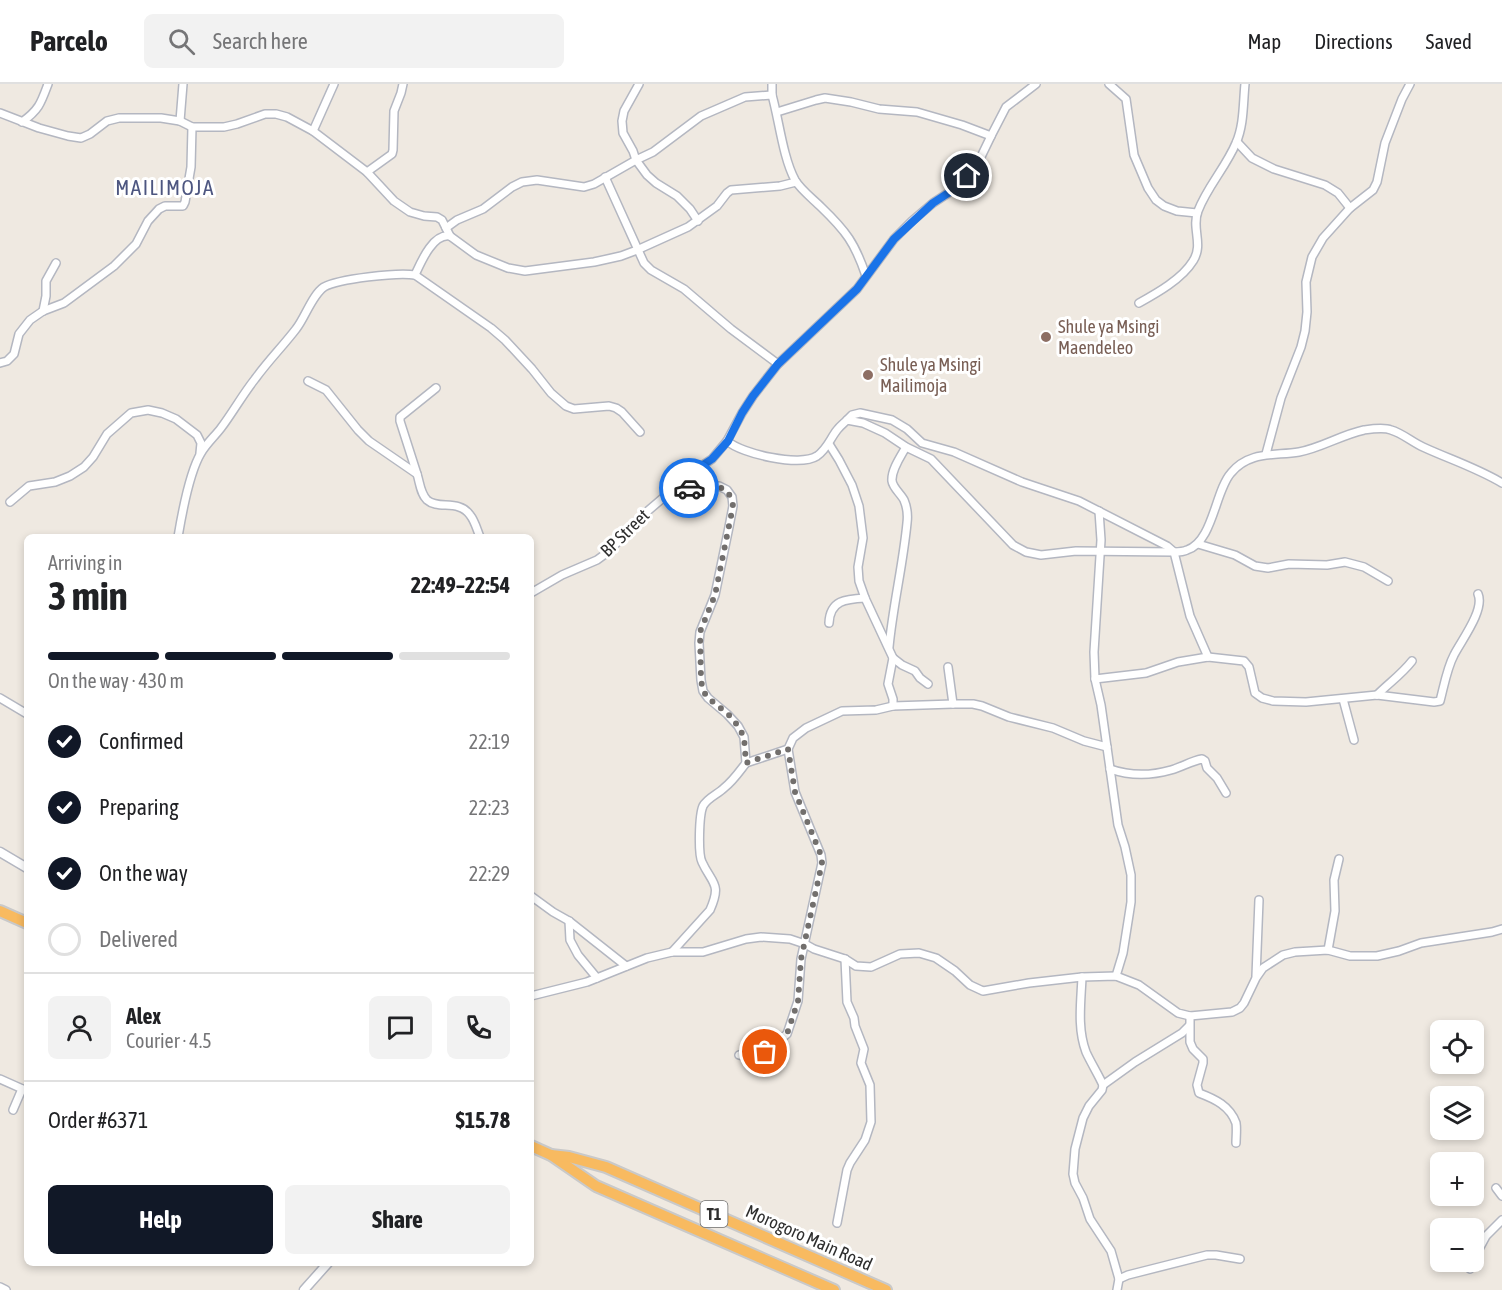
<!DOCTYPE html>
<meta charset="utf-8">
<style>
:root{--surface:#fff;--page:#f2f2f2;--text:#202124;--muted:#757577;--line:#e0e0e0;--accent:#111827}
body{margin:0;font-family:"Asap Condensed",sans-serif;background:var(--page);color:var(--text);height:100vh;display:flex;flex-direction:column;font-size:22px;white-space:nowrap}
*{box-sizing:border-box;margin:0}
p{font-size:20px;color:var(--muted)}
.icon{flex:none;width:33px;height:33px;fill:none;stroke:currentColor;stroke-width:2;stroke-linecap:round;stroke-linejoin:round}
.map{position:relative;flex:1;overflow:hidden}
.details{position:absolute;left:24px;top:450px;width:510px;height:732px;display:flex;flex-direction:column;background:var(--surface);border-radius:9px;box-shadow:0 3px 9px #0003}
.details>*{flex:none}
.buttons{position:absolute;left:1430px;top:936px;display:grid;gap:12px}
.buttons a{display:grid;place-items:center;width:54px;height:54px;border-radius:9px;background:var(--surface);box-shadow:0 3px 9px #0003;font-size:30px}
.pin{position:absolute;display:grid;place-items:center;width:51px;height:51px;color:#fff;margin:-26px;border:3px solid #fff;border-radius:50%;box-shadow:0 2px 6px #0007}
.courier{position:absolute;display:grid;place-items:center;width:60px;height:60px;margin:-30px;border:4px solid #1a73e8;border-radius:50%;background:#fff;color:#222;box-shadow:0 2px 8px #0007}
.head em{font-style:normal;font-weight:700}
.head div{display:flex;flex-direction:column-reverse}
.head{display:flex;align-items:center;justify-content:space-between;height:102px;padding:0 24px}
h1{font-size:39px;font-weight:700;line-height:45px}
.bar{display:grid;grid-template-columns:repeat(4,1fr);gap:9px 6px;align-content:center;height:72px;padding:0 24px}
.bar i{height:8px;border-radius:4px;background:var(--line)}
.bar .selected{background:var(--accent)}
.bar p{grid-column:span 4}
.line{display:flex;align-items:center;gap:15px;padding:0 24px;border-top:2px solid var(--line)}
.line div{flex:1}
.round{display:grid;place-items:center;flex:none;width:63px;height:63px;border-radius:9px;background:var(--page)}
ol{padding:0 24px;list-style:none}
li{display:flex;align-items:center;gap:18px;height:66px}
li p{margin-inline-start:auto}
li .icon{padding:6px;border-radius:50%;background:var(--accent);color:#fff;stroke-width:4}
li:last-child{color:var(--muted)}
li i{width:33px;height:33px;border:3px solid var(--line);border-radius:50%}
.cta{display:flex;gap:12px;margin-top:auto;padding:12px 24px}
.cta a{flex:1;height:69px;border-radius:9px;background:var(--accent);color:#fff;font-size:24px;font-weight:700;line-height:69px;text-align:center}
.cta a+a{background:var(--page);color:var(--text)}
header{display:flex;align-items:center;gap:36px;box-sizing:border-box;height:84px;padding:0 30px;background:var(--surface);border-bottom:2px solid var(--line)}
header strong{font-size:28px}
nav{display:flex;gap:33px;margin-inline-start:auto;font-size:21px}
.search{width:420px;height:54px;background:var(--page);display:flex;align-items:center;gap:15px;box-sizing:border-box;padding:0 21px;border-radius:9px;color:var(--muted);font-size:22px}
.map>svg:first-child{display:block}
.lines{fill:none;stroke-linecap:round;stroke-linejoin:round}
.minor-casing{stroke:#b4b7c1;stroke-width:10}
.tertiary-casing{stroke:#b4b7c1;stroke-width:11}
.trunk-casing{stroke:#c9c9c9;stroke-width:14}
.minor{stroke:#fff;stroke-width:7}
.tertiary{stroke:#fff;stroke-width:8}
.trunk{stroke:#f8ba60;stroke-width:10}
.done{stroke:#726f6d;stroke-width:6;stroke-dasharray:0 10.8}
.route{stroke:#1a73e8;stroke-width:8}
.education-dot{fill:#8d6e63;stroke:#fff;stroke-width:2}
.labels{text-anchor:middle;stroke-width:6;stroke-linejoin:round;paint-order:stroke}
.shield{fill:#fff;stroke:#6d6d6d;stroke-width:1.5}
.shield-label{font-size:16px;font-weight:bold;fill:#2e2e2e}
.education-label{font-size:18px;fill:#785e54;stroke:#fff;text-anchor:start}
.street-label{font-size:18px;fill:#2e2e2e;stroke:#fff}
.quarter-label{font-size:21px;letter-spacing:1.5px;fill:#4d5680;stroke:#fff}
</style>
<header>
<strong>Parcelo</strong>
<div class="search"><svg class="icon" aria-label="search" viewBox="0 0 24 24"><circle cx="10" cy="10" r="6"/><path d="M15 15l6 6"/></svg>Search here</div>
<nav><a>Map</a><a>Directions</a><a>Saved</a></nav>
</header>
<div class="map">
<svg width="1502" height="1206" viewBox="0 0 1502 1206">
<rect width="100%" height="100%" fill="#efe9e1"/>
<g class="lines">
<defs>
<g id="minor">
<polyline points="639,0 624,27 622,37 623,49 633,67 636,76 647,91 656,99 677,112 690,125 698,137"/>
<path d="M772,0V11C779,36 783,74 795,96C801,106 813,115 821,123C846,147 855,159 866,192"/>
<polyline points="1109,0 1126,15 1134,71 1148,104 1156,116 1164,122 1177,127 1197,129"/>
<polyline points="777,28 816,16 825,14 851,18 879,25 917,28 962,41 991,52"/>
<polyline points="0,29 39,44 68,52 81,54 90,50 107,37 119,34 161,34 180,37 192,43 224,43 237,40 265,30 276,30 287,33 313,47 367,88 394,117 410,128 424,132 437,133 442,136 450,152"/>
<polyline points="180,37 183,0"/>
<path d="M22,38C39,26 41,19 48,0"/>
<polyline points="313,47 334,0"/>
<polyline points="1237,58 1252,74 1274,85 1325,101 1338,109 1350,124"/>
<polyline points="367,88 392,70 393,66 394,27 401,9 403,0"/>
<polyline points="605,93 644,179 651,186 684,205 731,245 778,280"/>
<polyline points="446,144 457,136 483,125 512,103 522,98 537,96 584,103 594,100 636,76 653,68 701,32 745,13 772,11"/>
<path d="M415,191C421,178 433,149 450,152L476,171L508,184L525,187L594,178L621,172L637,166L688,143L717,122L727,109L731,106L780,102L796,98"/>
<path d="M1139,219C1157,209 1182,195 1193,177C1204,160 1191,144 1198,127C1207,103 1226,83 1236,59C1244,41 1243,20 1245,0"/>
<polyline points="43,227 46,212 46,197 56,179"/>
<polyline points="0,279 7,277 14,270 19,250 30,236 43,227 64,219 114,182 136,160 148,137 159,125 165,122 183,122 185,118 191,83 192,43"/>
<path d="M308,297L326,306L358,346L369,357L417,390C420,399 420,409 427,416C438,426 459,415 470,431C475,437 477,446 480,453"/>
<polyline points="847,336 852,331 860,329 892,336 907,345 922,359 954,368 1022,398 1079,417 1167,462 1174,468 1190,532 1208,573"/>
<path d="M727,357C742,370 800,383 817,372C827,365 830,355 837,346C840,342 844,339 847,336L863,339L885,349L906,363L931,375L1013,461L1026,468L1041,471L1076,467L1174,468C1178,468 1183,468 1187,466C1213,458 1215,407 1231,389C1249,367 1274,372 1299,368C1321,364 1341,351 1364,346C1371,345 1384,343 1391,346C1402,349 1412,358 1423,363C1449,375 1477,384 1502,399"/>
<polyline points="829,360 839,376 852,401 859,422 863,454 858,483 859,497 865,514 893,574 888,600 893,615 893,622"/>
<polyline points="1266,370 1281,314 1301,263 1305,247 1307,228 1306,198 1312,173 1323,154 1350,124 1373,106 1377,98 1385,59 1402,15 1410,0"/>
<polyline points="417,390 400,337 400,333 436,304"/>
<polyline points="10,418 29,402 55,398 70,392 84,383 93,373 107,350 131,329 148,326 162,329 176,335 197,351 201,359 200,369"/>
<polyline points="1099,427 1101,456 1094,568 1095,595 1101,621 1118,741 1125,763 1131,791 1131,818 1129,831 1123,869 1116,892"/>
<path d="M178,453C182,429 189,389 201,369C206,360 215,352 221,344C233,328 243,310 255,295C268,277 283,262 296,245C305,234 312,211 324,203C338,195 398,188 415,191L491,244L505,256L532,285L551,309L566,322L574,325L609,322L616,324L622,328L640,348"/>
<polyline points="1198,460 1235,471 1255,482 1268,484 1289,480 1327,481 1345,478 1364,483 1388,497"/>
<polyline points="531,509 562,491 597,476 608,468 643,431 697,385 712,375 727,357 742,329 753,312 778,280 857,205 894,155 912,137 933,119 956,104 977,81 991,52 1006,23 1036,0"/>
<path d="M829,539C830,516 846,515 865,514"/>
<path d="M889,563C893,521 903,481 907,439C908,431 907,423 904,416C901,410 893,404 892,397C891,386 901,372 906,363"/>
<polyline points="893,574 902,581 915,587 920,594 928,600"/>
<polyline points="948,583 953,620"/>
<path d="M1095,595L1146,589L1178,578L1208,573L1244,577L1249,583L1255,609L1262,614L1273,617L1306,618L1377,611L1434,618L1440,617C1444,602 1447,584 1454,571C1461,557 1485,526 1478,510"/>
<path d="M1377,611C1389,599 1402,590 1412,577"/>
<polyline points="0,614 27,630"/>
<polyline points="1343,615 1354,656"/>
<polyline points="746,679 788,665 793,654 806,644 842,627 876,626 893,622 953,620 973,620 982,622 1009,633 1053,644 1084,657 1107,663"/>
<path d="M1110,685C1130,692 1150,692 1171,686C1182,683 1191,677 1202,675L1205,677L1207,684L1217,694L1226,709"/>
<polyline points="531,812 553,828 569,837 626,882"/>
<polyline points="569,837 570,856 578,871 597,894"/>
<polyline points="1328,866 1335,827 1334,796 1339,775"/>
<path d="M672,868L710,826C722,799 712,800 702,778C698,770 699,731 703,722C707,714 718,710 724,704C733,697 739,688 746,679L744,653L738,642L727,630L708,614L703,607L701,596L699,559L700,548L715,511L729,443L733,422L732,413L727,406L719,402L675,405"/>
<polyline points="1256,892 1259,816"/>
<path d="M1082,893C1081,918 1077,944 1086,968C1091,979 1098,990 1103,1001L1102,1006L1089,1022L1083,1034L1075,1065L1073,1090L1075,1099L1083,1114L1090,1135L1111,1167L1119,1195L1117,1206"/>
<polyline points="531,912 587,898 647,874 672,868 703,868 746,855 761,853 790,855 805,860 814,865 845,875 856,882 871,883 900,870 919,869 936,874 955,887 970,901 983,907 1029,899 1082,893 1116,892 1139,901 1178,929 1190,932 1232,928 1240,924 1244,919 1256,894 1263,884 1283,871 1295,868 1328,866 1350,872 1377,872 1399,867 1421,859 1492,848 1502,845"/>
<path d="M1190,932V958L1193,965L1203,975V979L1197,1001L1199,1009C1215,1015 1230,1022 1236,1039C1237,1045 1236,1053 1236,1059"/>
<polyline points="739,971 746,973 754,972 765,968 787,950 798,917 801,875 822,779 821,771 795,708 788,665"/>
<polyline points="0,995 27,1007"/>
<polyline points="1103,1001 1135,978 1182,949 1189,942"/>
<polyline points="13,1026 22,1005"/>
<polyline points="1496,1104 1502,1112"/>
<polyline points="837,1139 847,1086 850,1079 865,1056 871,1038 870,1001 861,979 864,965 855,942 854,934 847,918 845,875"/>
<polyline points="1473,1176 1486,1152 1502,1136"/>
<polyline points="1470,1185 1472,1178"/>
<polyline points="1119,1195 1128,1191 1207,1171 1216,1171 1240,1175"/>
<polyline points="0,1203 6,1206"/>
</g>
<g id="tertiary">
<polyline points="0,768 27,784"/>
<polyline points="304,1206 328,1179"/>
</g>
<g id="trunk">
<polyline points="0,827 27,839"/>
<polyline points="531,1062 551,1071 596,1102 834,1206"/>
<polyline points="551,1071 569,1073 606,1083 886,1206"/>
</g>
</defs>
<use href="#minor" class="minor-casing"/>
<use href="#tertiary" class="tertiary-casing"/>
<use href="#trunk" class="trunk-casing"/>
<use href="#minor" class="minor"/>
<use href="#tertiary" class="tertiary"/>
<use href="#trunk" class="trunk"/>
</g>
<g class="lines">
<path class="done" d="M689,404C709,403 729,396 733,422L715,511L700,548L701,596L703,607L708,614L728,630L738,642L744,653L746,679L788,665L795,708L821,771L822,779L801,875L798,917L787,950L765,968"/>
<polyline class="route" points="689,404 674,405 697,385 712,375 728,357 742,329 753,312 778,280 857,205 894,155 933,119 956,104 967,92"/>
</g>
<g class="education-dot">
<circle cx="1046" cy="253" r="6"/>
<circle cx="868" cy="291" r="6"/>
</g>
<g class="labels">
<rect class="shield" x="700.5" y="1117" width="27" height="26" rx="4.5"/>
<g class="shield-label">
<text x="714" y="1136">T1</text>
</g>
<g class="education-label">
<text x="1058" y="249">Shule ya Msingi<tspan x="1058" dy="21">Maendeleo</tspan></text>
<text x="880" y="287">Shule ya Msingi<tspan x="880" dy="21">Mailimoja</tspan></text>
</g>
<g class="street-label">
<text transform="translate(625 449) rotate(-44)" y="6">BP Street</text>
<text transform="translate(809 1154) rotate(24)" y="6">Morogoro Main Road</text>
</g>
<g class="quarter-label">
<text x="165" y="111">MAILIMOJA</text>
</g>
</g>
</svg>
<div class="buttons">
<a><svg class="icon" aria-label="locate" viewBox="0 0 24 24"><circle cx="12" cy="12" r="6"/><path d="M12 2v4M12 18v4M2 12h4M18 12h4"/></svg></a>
<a><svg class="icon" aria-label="layers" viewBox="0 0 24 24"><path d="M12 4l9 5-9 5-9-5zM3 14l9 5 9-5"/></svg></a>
<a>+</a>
<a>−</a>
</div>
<div class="pin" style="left:765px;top:968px;background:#ea580c"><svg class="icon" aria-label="bag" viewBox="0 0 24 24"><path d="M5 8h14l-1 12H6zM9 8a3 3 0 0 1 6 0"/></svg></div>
<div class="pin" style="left:967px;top:92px;background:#1f2937"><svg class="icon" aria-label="home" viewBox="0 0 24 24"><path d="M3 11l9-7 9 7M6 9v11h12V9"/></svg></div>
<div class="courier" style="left:689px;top:404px"><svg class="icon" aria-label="car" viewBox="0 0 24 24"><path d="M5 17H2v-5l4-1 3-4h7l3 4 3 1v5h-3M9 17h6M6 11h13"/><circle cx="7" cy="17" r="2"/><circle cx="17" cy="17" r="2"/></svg></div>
<section class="details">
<div class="head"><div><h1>3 min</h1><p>Arriving in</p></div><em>22:49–22:54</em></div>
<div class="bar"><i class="selected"></i><i class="selected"></i><i class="selected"></i><i></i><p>On the way · 430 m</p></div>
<ol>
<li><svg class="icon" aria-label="check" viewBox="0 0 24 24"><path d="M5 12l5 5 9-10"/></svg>Confirmed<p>22:19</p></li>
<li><svg class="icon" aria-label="check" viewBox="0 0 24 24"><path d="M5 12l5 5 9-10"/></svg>Preparing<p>22:23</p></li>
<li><svg class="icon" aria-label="check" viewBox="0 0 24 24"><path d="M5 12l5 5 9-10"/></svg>On the way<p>22:29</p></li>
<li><i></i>Delivered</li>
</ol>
<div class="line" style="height:108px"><a class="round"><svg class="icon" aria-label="person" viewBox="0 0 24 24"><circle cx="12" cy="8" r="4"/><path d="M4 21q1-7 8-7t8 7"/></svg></a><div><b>Alex</b><p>Courier · 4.5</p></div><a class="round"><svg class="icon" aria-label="chat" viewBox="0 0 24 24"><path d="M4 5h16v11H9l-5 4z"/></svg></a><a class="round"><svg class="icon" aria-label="phone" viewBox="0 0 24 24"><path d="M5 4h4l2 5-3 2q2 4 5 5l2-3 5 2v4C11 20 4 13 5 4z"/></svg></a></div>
<div class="line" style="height:78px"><div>Order #6371</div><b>$15.78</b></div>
<div class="cta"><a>Help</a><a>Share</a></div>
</section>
</div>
